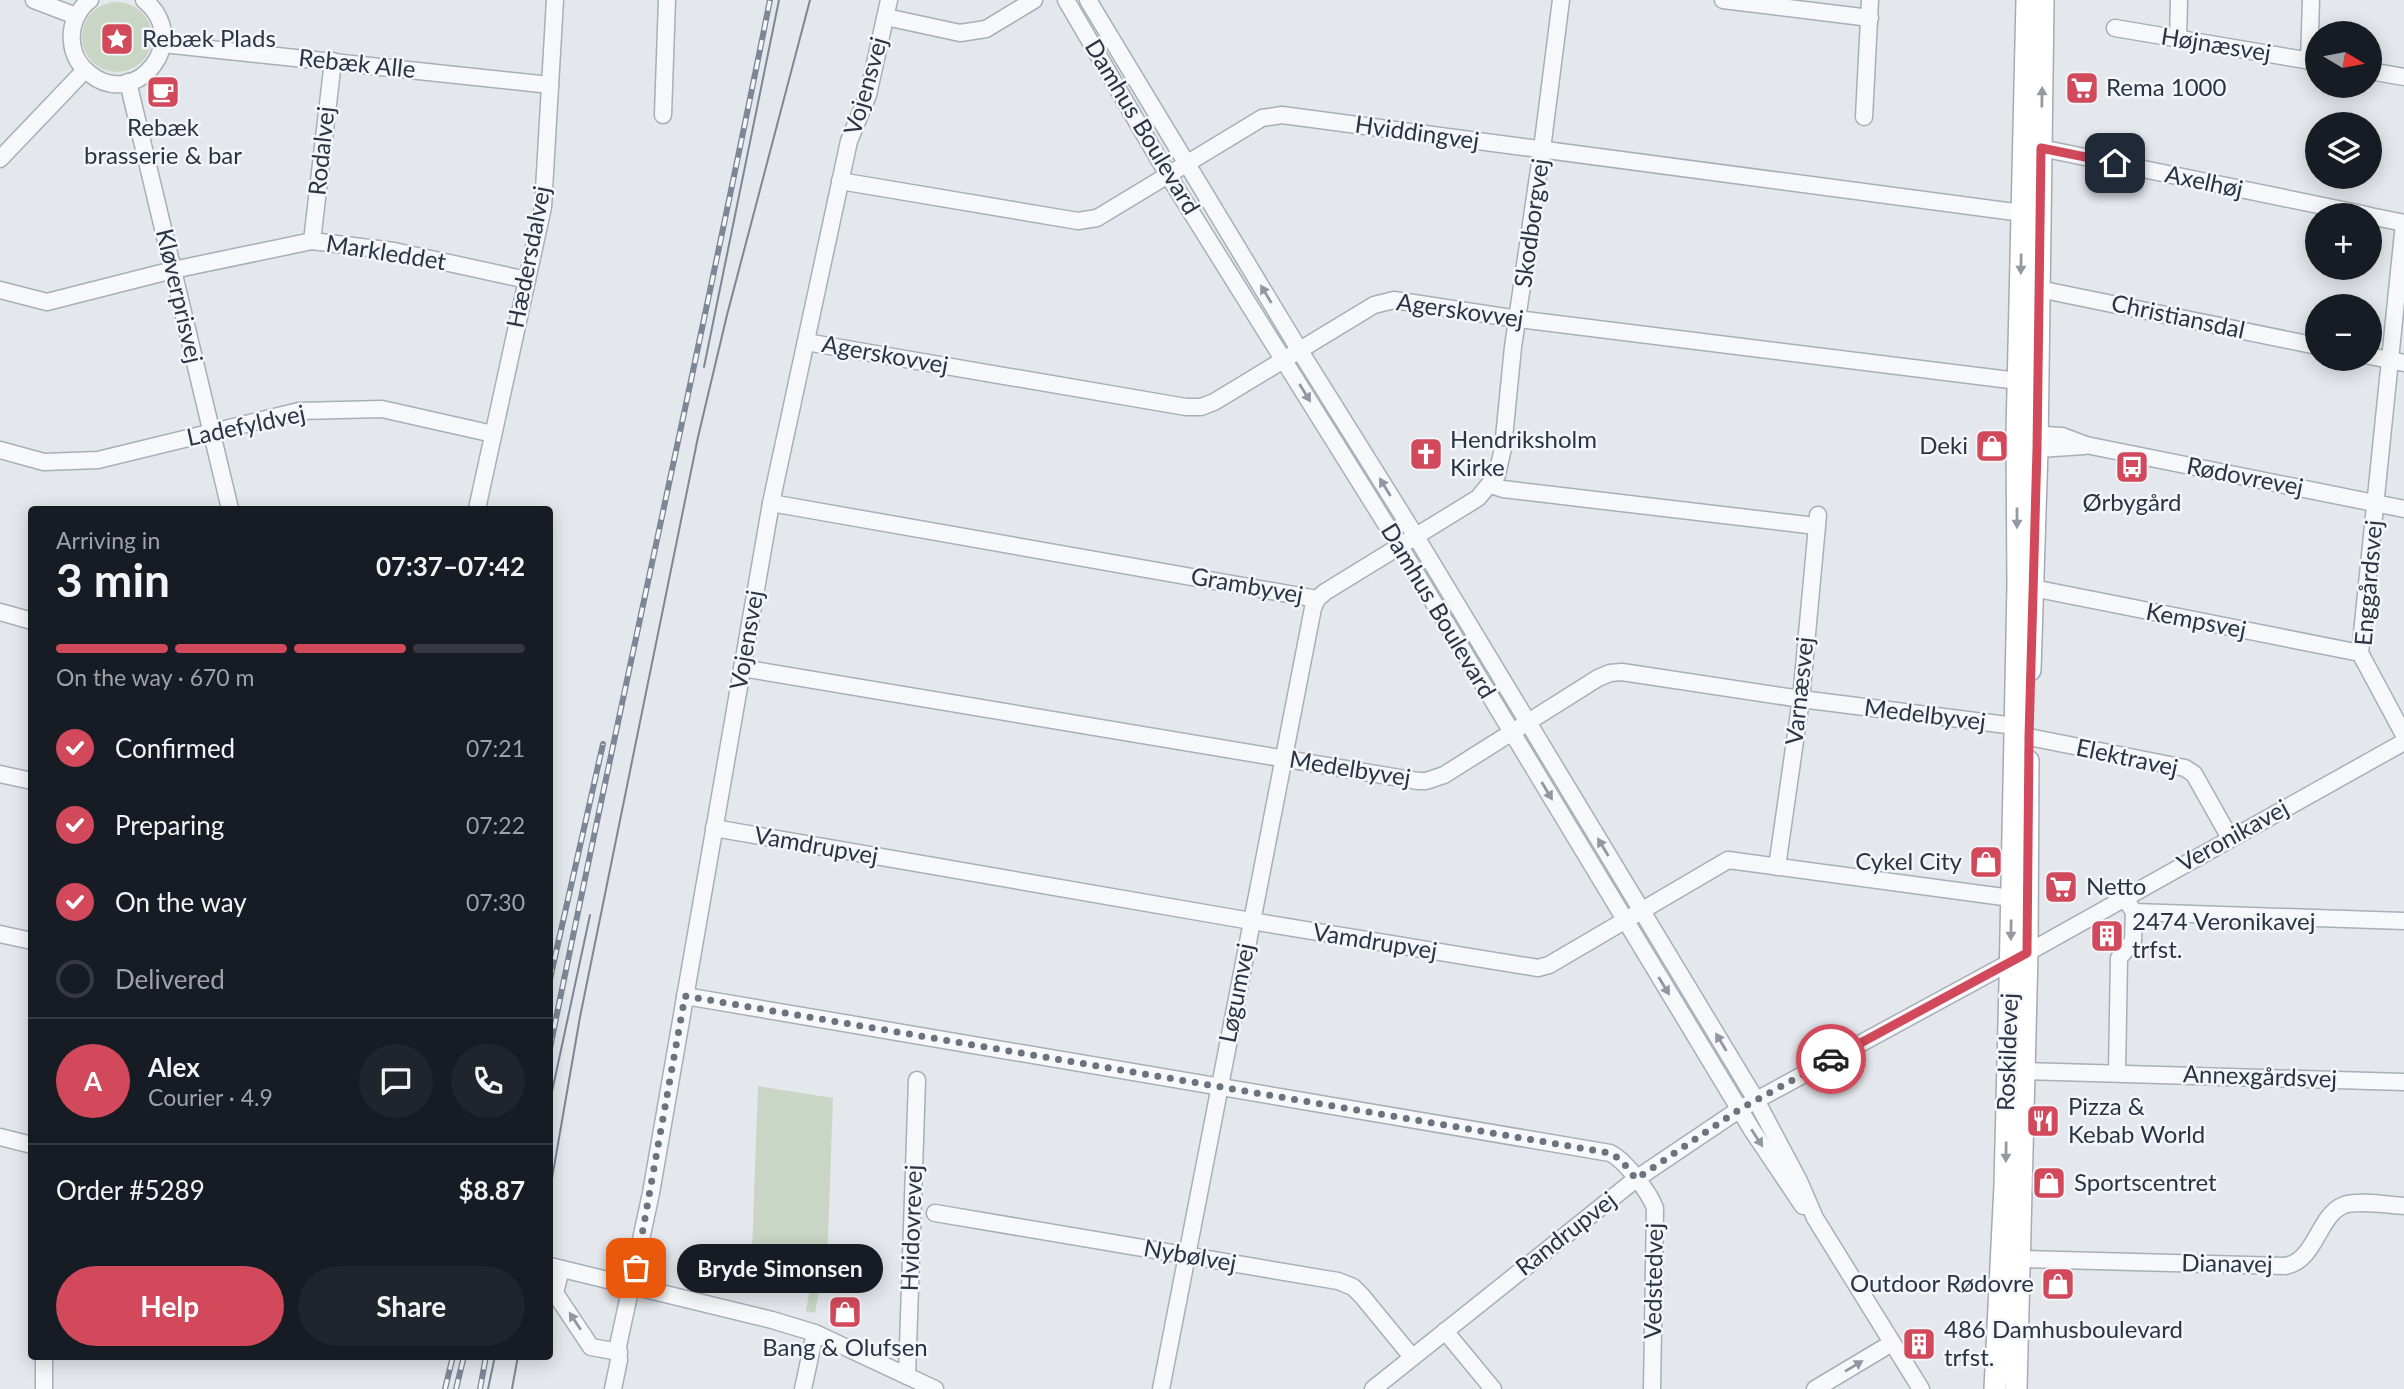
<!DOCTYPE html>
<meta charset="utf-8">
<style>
:root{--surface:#171b24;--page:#20242c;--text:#f1f3f6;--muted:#9ea1a6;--line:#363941;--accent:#d1495b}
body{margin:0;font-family:Lato,sans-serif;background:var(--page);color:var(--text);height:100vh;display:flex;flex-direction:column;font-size:26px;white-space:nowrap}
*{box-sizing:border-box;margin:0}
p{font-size:23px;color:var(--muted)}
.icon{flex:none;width:38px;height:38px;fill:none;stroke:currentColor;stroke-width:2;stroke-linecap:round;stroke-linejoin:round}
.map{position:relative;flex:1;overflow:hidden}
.panel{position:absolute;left:28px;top:506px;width:525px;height:854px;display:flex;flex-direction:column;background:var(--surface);border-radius:7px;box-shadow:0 4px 18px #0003}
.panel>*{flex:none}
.needle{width:46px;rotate:100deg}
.fabs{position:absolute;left:2305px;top:21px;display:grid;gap:14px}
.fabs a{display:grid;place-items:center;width:77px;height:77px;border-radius:50%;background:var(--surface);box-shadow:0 4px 18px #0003;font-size:35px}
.pin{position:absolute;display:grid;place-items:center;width:60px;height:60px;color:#fff;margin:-30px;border-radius:14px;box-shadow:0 4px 10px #0006}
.courier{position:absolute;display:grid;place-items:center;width:70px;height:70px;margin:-35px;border:5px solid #d1495b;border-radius:50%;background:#fff;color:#222;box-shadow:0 2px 9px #0007}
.bubble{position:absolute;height:49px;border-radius:24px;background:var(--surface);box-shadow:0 4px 18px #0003;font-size:23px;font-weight:700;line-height:49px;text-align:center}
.head em{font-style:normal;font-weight:700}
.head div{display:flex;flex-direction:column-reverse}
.head{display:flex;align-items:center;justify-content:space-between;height:119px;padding:0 28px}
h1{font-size:46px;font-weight:700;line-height:52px}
.bar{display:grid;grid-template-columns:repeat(4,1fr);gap:10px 7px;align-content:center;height:84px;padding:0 28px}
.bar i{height:9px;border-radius:5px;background:var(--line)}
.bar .active{background:var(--accent)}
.bar p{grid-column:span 4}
.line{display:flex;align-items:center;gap:18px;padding:0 28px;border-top:2px solid var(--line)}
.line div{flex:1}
.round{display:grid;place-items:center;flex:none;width:74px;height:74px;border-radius:37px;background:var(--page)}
ol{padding:0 28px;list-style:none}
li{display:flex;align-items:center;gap:21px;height:77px}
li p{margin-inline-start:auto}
li .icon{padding:7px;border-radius:50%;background:var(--accent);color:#fff;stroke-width:4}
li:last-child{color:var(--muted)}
li i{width:38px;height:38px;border:4px solid var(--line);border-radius:50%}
.action{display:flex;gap:14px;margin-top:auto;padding:14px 28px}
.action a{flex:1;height:80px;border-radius:42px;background:var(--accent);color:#fff;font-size:28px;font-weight:700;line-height:80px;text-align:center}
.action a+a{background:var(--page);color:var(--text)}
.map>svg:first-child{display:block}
.green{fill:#c9d6c5}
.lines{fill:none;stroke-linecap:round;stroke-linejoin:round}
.minor-casing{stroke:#a9aeb7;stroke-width:19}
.major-casing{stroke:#a3abb8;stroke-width:24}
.minor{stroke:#f7f8fa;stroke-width:16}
.major{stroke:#fff;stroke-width:21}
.tram{stroke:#7d8696;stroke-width:2}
.rail-casing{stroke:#7d8696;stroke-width:6}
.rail{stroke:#f4f6f9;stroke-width:3.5;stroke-dasharray:10;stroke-linecap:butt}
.oneway{fill:#959aa2}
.oneway2{fill:#9196a0}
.done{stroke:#6c737f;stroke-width:7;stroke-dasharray:0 12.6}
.route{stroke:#d1495b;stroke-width:9}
.labels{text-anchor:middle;stroke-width:5;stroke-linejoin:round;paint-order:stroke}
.poi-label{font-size:24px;fill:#2b3445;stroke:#f4f6f9;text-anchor:start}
.street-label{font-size:24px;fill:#2b3445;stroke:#f4f6f9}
</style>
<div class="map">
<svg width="2404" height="1389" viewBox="0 0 2404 1389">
<rect width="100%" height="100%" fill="#e4e7ec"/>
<g class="green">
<circle cx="117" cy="37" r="35"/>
<polygon points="758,1086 833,1098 828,1239 815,1313 806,1311 816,1254 752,1251"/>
</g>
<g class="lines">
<defs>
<g id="minor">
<polyline points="34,0 76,16"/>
<path d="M90,0C77,10 70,26 72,42C73,55 80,67 90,74C137,111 193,39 144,0"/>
<polyline points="1066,0 1168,175 1399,545 1752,1130 1803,1206"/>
<polyline points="1088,0 1300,351 1415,535 1756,1100 1799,1181 1815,1218 1921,1389"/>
<polyline points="1723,0 1870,18"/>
<polyline points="886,17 960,33 986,29 1034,0"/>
<polyline points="2115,28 2317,62"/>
<polyline points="2178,39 2179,0"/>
<polyline points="163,44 550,85"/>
<polyline points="2309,61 2311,0"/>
<polyline points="2370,71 2404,77"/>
<polyline points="128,82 230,509"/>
<polyline points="663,115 667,0"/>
<polyline points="1864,117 1870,0"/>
<polyline points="2041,148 2367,215"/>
<polyline points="0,159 85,70"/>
<polyline points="840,181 1078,221 1097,218 1262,118 1282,115 2022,213"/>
<polyline points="2370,216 2404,223"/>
<polyline points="2404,223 2360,653 2404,735"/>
<polyline points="312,241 333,61"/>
<polyline points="2039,289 2317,346"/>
<polyline points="0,290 47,302 173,270 312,241 394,251 527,280"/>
<polyline points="806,342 1186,407 1201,407 1214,402 1374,305 1394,300 1518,319 2018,381"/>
<polyline points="2370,356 2404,363"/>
<polyline points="2026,434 2062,436 2086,445 2404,509"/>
<polyline points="0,450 44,462 98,460 299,411 382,409 493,434"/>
<polyline points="2026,450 2084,446"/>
<polyline points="1491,485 1503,489 1816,526"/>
<polyline points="771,503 1317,599"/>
<polyline points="477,509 543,207 555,0"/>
<polyline points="2033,588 2360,653"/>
<polyline points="0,612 32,621"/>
<polyline points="742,668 1418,781 1426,781 1444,775 1598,678 1610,673 1622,672 1801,699 2015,726"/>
<polyline points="2029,737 2185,768 2194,774 2230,838"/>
<polyline points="0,774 32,781"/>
<polyline points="714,828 1251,921 1538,968 1549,965 1728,860 2011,898"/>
<polyline points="1777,867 1801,699 1818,515"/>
<polyline points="2124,897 2134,912 2404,921"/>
<polyline points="0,934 32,941"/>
<path d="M685,996L1610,1153C1625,1160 1649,1192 1655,1208L1652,1389"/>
<polyline points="2024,1071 2404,1082"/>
<polyline points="2117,1072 2119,958 2133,941 2134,912"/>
<polyline points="0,1137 32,1145"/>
<polyline points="935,1213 1338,1281 1353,1287 1362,1296 1412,1357"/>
<path d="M2020,1259L2285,1266C2316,1261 2318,1215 2344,1205C2358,1200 2388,1205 2404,1206"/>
<polyline points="550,1266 772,1320 815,1333 935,1389"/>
<polyline points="561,1269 555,1293 591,1347 619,1352"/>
<polyline points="1445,1331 1493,1389"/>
<polyline points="907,1376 917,1080"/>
<polyline points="44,1389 44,1356"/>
<polyline points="613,1389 619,1360 618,1346 651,1193 771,503 849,141 868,95 889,0"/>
<polyline points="803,1389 815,1333"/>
<polyline points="1161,1389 1313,608 1317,599 1325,592 1478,498 1497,475 1503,448 1513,347 1542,149 1561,0"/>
<polyline points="1373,1389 1636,1179 1740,1109 2027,953 2404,742"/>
<polyline points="1815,1389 1892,1343"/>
</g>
<g id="major">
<polyline points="2030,670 2037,449 2043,0"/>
<polyline points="1995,1389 2005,1185 2010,984 2018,586 2017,434 2027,0"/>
<polyline points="2016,1389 2027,953 2028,761"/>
</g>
</defs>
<use href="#minor" class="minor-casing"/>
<use href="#major" class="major-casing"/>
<use href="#minor" class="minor"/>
<use href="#major" class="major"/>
<g class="tram">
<polyline points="704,367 779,0"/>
<polyline points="550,1101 590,915"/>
<polyline points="550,1190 580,1017 698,437 727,315 810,0"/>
<polyline points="488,1389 495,1356"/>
<polyline points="512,1389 518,1356"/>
</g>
<defs>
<g id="rail">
<polyline points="550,979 603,744"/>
<path d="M550,1048C621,698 700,350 770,0"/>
<polyline points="445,1389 453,1356"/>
<polyline points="456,1389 464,1356"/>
<polyline points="480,1389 486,1356"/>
</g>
</defs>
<use href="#rail" class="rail-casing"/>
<use href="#rail" class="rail"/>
</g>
<defs><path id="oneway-solid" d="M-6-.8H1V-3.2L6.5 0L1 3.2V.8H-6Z" transform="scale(1.75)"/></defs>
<g class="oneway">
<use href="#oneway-solid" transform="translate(2042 97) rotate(-89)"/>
<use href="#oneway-solid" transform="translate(2021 264) rotate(91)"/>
<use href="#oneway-solid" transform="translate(2017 518) rotate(90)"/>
<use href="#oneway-solid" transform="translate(2011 930) rotate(91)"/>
<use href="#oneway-solid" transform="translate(2006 1152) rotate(91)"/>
</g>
<g class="oneway2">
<use href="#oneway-solid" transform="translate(1266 294) rotate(-121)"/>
<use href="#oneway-solid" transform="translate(1305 393) rotate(58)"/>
<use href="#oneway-solid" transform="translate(1385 487) rotate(-122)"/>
<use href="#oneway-solid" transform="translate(1547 791) rotate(59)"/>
<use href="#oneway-solid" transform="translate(1603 847) rotate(-121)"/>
<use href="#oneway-solid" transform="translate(1664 986) rotate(59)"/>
<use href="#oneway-solid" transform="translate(1721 1042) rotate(-121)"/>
<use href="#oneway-solid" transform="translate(1757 1138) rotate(57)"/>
<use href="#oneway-solid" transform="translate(575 1321) rotate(-123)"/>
<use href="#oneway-solid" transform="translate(1854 1366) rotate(-31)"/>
</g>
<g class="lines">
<polyline class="done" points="636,1268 685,996 1610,1153 1621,1160 1636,1179 1740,1109 1831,1059"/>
<polyline class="route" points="1831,1059 2027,953 2029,737 2037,449 2041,148 2115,163"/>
</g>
<defs>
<symbol id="sight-square" viewBox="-11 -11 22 22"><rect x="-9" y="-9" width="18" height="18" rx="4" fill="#d1495b" stroke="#f4f6f9"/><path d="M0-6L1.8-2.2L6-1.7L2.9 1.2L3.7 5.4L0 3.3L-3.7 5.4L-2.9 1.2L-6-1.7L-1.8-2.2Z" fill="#fff"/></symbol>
<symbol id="supermarket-square" viewBox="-11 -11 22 22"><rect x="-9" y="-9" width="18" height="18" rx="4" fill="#d1495b" stroke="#f4f6f9"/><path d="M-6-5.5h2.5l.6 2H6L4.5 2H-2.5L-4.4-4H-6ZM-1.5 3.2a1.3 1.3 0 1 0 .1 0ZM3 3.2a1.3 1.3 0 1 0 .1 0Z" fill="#fff"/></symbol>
<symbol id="cafe-square" viewBox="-11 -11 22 22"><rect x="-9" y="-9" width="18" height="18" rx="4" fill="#d1495b" stroke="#f4f6f9"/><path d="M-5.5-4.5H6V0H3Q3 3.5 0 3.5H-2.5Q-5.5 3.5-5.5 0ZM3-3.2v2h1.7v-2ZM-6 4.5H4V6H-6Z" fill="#fff"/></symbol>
<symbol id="shop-square" viewBox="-11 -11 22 22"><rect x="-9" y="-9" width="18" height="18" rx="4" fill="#d1495b" stroke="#f4f6f9"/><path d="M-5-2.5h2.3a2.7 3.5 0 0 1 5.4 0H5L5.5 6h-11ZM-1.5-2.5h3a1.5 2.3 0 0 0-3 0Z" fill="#fff"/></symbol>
<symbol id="church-square" viewBox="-11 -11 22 22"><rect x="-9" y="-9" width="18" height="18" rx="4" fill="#d1495b" stroke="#f4f6f9"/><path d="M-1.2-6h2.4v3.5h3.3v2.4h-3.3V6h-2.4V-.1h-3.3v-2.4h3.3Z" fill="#fff"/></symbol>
<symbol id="bus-square" viewBox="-11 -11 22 22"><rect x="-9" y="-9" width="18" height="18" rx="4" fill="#d1495b" stroke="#f4f6f9"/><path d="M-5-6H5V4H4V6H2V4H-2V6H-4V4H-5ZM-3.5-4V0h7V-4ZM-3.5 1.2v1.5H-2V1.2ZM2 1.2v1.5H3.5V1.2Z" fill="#fff"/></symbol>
<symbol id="building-square" viewBox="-11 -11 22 22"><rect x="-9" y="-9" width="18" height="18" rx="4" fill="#d1495b" stroke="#f4f6f9"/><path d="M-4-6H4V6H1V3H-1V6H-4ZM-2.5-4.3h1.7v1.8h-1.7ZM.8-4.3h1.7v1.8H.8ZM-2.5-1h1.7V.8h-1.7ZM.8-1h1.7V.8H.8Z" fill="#fff"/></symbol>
<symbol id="restaurant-square" viewBox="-11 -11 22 22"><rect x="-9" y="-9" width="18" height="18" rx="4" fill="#d1495b" stroke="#f4f6f9"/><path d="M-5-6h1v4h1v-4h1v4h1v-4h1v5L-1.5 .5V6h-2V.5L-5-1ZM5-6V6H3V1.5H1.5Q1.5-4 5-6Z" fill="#fff"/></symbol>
</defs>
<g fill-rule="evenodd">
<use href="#sight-square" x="98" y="20" width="38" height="38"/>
<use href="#supermarket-square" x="2063" y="69" width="38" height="38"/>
<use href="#cafe-square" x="144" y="73" width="38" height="38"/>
<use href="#shop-square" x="1973" y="427" width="38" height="38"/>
<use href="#church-square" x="1407" y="435" width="38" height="38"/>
<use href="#bus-square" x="2113" y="448" width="38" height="38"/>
<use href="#shop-square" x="1967" y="843" width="38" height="38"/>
<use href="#supermarket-square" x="2042" y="868" width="38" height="38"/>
<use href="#building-square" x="2088" y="917" width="38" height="38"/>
<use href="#restaurant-square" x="2024" y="1102" width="38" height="38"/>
<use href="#shop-square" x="2030" y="1164" width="38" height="38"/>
<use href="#shop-square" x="2039" y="1265" width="38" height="38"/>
<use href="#shop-square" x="826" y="1293" width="38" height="38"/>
<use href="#building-square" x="1900" y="1325" width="38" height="38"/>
</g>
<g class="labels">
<g class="poi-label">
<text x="142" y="47">Rebæk Plads</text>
<text x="2106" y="96">Rema 1000</text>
<text x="163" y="136" text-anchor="middle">Rebæk<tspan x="163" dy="28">brasserie &amp; bar</tspan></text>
<text x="1450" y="448">Hendriksholm<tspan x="1450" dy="28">Kirke</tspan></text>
<text x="1968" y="454" text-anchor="end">Deki</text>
<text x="2132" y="511" text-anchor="middle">Ørbygård</text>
<text x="1962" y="870" text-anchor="end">Cykel City</text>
<text x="2086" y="895">Netto</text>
<text x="2132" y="930">2474 Veronikavej<tspan x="2132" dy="28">trfst.</tspan></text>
<text x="2068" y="1115">Pizza &amp;<tspan x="2068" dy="28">Kebab World</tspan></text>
<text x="2074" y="1191">Sportscentret</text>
<text x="2034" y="1292" text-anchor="end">Outdoor Rødovre</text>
<text x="1944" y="1338">486 Damhusboulevard<tspan x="1944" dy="28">trfst.</tspan></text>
<text x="845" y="1356" text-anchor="middle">Bang &amp; Olufsen</text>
</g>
<g class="street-label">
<text transform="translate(2216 45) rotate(9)" y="8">Højnæsvej</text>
<text transform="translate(357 64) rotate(6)" y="8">Rebæk Alle</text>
<text transform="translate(866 86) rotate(-74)" y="8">Vojensvej</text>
<text transform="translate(1142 127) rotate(59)" y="8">Damhus Boulevard</text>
<text transform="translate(1417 133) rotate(8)" y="8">Hviddingvej</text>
<text transform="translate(322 151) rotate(-84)" y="8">Rodalvej</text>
<text transform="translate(2204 182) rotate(12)" y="8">Axelhøj</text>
<text transform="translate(1532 223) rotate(-82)" y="8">Skodborgvej</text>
<text transform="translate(386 253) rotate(9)" y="8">Markleddet</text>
<text transform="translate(529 257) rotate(-79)" y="8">Hædersdalvej</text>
<text transform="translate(179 296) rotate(77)" y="8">Kløverprisvej</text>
<text transform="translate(1460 311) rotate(8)" y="8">Agerskovvej</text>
<text transform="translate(2178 317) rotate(12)" y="8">Christiansdal</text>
<text transform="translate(885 355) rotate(10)" y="8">Agerskovvej</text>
<text transform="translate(246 426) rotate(-12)" y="8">Ladefyldvej</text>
<text transform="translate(2245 477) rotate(11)" y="8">Rødovrevej</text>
<text transform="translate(2369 583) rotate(-85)" y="8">Enggårdsvej</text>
<text transform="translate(1247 586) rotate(10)" y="8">Grambyvej</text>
<text transform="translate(1438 611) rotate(59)" y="8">Damhus Boulevard</text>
<text transform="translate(2196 621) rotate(11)" y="8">Kempsvej</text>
<text transform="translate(747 640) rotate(-80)" y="8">Vojensvej</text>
<text transform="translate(1800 691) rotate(-84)" y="8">Varnæsvej</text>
<text transform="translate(1925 715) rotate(7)" y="8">Medelbyvej</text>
<text transform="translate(2127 758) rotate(12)" y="8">Elektravej</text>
<text transform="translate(1350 769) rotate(9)" y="8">Medelbyvej</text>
<text transform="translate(2233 836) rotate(-29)" y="8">Veronikavej</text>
<text transform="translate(816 846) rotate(10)" y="8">Vamdrupvej</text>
<text transform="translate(1375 942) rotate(9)" y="8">Vamdrupvej</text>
<text transform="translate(1237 993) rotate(-79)" y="8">Løgumvej</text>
<text transform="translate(2008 1052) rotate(-88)" y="8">Roskildevej</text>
<text transform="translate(2260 1077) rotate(2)" y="8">Annexgårdsvej</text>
<text transform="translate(912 1228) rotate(-88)" y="8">Hvidovrevej</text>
<text transform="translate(1566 1234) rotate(-38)" y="8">Randrupvej</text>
<text transform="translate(1190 1256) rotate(10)" y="8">Nybølvej</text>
<text transform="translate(2227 1264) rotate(1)" y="8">Dianavej</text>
<text transform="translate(1654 1281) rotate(-89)" y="8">Vedstedvej</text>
</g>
</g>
</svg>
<div class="fabs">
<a><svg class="needle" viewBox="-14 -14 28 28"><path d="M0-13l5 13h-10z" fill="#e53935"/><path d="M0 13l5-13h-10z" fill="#9ea1a6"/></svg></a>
<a><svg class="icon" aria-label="layers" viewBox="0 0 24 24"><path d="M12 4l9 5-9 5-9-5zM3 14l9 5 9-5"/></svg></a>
<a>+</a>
<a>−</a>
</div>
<div class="pin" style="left:636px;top:1268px;background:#ea580c"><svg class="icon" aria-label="bag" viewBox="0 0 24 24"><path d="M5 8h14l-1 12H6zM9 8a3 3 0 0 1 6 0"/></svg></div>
<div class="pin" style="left:2115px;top:163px;background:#1f2937"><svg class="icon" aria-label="home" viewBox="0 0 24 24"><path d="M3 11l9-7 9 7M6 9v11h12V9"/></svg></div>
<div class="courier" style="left:1831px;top:1059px"><svg class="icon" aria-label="car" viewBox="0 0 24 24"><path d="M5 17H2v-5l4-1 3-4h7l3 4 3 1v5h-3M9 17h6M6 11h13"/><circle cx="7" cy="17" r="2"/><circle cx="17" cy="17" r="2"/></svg></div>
<div class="bubble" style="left:677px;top:1244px;width:206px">Bryde Simonsen</div>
<section class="panel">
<div class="head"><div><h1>3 min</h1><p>Arriving in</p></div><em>07:37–07:42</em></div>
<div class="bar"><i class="active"></i><i class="active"></i><i class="active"></i><i></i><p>On the way · 670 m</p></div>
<ol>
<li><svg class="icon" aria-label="check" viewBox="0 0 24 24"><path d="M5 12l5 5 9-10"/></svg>Confirmed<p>07:21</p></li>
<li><svg class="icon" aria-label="check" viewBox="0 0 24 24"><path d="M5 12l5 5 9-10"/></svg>Preparing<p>07:22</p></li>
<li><svg class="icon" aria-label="check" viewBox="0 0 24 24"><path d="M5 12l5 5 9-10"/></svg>On the way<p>07:30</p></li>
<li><i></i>Delivered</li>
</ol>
<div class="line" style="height:126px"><b class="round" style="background:var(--accent);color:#fff">A</b><div><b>Alex</b><p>Courier · 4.9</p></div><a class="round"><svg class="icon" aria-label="chat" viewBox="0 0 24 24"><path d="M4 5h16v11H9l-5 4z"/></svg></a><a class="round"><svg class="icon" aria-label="phone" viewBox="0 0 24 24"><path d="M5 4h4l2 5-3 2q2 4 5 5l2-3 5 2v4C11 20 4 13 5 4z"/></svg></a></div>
<div class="line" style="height:91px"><div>Order #5289</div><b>$8.87</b></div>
<div class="action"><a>Help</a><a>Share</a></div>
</section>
</div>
